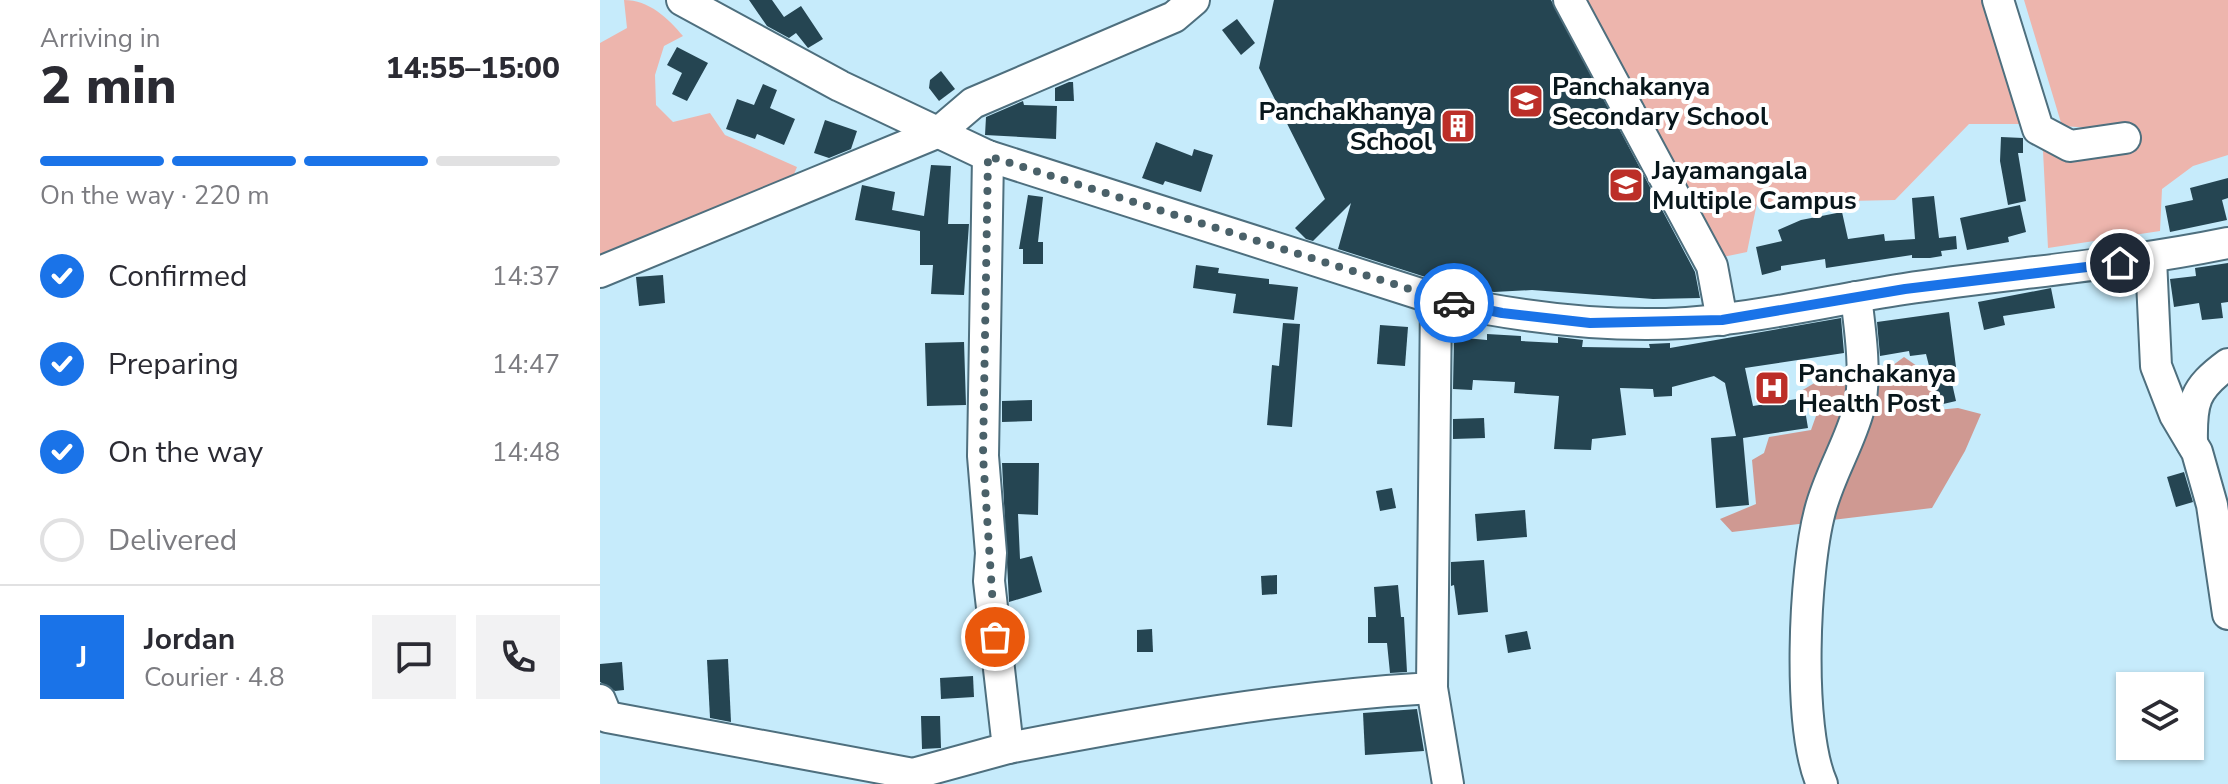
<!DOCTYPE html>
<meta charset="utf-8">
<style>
:root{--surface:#fff;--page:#f2f2f3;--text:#2b2b33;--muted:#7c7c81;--line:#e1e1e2;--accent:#1a73e8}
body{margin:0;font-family:"Nunito Sans",sans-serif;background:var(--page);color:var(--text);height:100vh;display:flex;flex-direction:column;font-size:30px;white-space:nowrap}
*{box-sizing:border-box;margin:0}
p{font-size:26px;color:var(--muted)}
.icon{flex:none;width:44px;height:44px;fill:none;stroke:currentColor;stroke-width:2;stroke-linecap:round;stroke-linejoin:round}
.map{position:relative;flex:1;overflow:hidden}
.panel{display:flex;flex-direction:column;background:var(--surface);width:600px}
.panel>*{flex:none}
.fabs{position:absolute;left:1516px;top:672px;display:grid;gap:16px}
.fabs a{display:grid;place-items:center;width:88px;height:88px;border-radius:0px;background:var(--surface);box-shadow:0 2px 6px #0004;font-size:40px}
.pin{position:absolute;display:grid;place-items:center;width:68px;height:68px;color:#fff;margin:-34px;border:4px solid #fff;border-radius:50%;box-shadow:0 2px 8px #0007}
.courier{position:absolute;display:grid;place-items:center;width:80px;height:80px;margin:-40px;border:6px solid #1a73e8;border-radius:50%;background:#fff;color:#222;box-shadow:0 2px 10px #0007}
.summary em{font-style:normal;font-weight:800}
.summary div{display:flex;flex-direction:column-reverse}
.summary{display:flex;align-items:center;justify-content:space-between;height:136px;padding:0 40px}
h1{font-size:52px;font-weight:800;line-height:60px}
.bar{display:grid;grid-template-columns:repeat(4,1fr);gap:12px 8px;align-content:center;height:96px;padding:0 40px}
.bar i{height:10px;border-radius:6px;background:var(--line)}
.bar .selected{background:var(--accent)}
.bar p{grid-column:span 4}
.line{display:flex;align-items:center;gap:20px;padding:0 40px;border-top:2px solid var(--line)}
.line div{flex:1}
.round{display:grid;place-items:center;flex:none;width:84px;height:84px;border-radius:0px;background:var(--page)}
ol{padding:0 40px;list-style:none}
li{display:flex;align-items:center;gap:24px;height:88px}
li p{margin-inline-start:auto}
li .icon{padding:8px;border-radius:50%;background:var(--accent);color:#fff;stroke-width:4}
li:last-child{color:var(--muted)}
li i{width:44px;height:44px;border:4px solid var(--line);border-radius:50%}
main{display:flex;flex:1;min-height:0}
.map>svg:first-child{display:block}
.green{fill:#edb5ad}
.forest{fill:#cf9992}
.building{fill:#254552}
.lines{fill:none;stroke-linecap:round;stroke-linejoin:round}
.minor-casing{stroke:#4e6f7e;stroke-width:34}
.minor{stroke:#fff;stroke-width:30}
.done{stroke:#4a6169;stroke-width:8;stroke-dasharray:0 14.4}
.route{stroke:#1a73e8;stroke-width:10}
.labels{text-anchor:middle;stroke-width:8;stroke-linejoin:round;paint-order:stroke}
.poi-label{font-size:26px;font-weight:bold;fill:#08161b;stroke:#fff;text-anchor:start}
</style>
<main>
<section class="panel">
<div class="summary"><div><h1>2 min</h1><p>Arriving in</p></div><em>14:55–15:00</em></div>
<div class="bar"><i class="selected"></i><i class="selected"></i><i class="selected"></i><i></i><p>On the way · 220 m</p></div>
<ol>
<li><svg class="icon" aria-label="check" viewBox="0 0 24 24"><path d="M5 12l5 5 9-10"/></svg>Confirmed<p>14:37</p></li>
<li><svg class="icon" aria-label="check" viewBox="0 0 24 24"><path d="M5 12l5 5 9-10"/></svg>Preparing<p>14:47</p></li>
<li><svg class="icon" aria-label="check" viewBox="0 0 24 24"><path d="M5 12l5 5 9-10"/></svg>On the way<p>14:48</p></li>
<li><i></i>Delivered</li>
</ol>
<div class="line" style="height:144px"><b class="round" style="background:var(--accent);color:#fff">J</b><div><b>Jordan</b><p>Courier · 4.8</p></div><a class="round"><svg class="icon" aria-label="chat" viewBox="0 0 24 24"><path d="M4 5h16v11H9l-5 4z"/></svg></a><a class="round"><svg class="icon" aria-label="phone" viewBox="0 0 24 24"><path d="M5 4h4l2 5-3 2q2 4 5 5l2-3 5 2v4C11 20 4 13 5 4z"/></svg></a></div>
</section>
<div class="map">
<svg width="1628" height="784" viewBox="0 0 1628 784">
<rect width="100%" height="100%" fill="#c6ebfb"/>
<g class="green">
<path d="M24,0C49,0 68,18 83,36L64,46L55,75L56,105L73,122L110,113L125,135L197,167L190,184L0,255V43L27,28Z"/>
<polygon points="983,0 1392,0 1468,157 1532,152 1536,131 1462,126 1424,0 1628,0 1628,155 1593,166 1562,189 1560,231 1448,248 1443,151 1422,124 1369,124 1295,200 1157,203 1147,252 1123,257"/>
</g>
<polygon class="forest" points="1304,357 1327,373 1337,410 1358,408 1381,414 1365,451 1332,508 1132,532 1120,519 1156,504 1152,460 1164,453 1169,437 1211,430 1216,416 1201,391 1238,369 1281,374"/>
<g class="building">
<polygon points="149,0 172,0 184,17 201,6 223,39 208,48 196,33 189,38 167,26"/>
<polygon points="674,0 951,0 1095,272 1100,298 1053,299 932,290 894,292 841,282 738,249 751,203 713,241 706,239 695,228 725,199 659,68"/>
<polygon points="637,19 655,43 641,55 622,30"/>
<polygon points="77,47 108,63 87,101 72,94 82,73 67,65"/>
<polygon points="341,71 355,89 339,101 329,88 330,80"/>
<polygon points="469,82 473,82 474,101 455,101 455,88"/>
<polygon points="163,84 177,90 170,108 195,119 184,145 157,134 155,139 126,129 137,99 154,105"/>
<polygon points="423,101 424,105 457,106 456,139 385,135 386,117"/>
<polygon points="225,120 257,131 251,149 229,158 214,153"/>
<polygon points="1401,137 1423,138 1423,153 1418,153 1426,201 1408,205 1400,161"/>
<polygon points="556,142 592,156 594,149 613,155 601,192 565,181 563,185 542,178"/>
<polygon points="331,165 351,166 348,224 369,224 364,295 331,294 333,265 320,265 320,231 255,220 262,185 295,192 292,210 324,216"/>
<polygon points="1628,178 1628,198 1622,200 1627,220 1570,232 1565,206 1593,200 1590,188"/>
<polygon points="428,195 443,197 438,242 443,242 443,264 423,264 423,249 419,249"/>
<polygon points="1334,196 1339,238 1356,236 1357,249 1341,251 1342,256 1330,258 1312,258 1312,255 1226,268 1225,259 1181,266 1181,270 1162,275 1156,247 1182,241 1178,230 1201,220 1242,212 1248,239 1284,234 1285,241 1315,239 1312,198"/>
<polygon points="1420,205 1426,232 1408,237 1409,242 1367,250 1360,218"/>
<polygon points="1628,263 1628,302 1621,303 1623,318 1602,320 1599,303 1574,307 1570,279 1596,276 1595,268"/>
<polygon points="596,265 619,268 618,273 669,279 669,284 698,287 694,320 633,313 636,294 593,288"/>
<polygon points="63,275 65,303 39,306 36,277"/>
<polygon points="1451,288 1455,308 1403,316 1405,325 1384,330 1378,302"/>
<polygon points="1349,312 1356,367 1349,370 1356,401 1339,405 1326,354 1310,356 1309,351 1280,356 1277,322"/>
<polygon points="1241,318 1244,353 1145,368 1153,406 1203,398 1208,428 1143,438 1149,505 1116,508 1111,438 1136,436 1125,383 1114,376 1072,387 1072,396 1054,397 1053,389 1020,388 1026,435 992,439 991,450 954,449 959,396 914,393 915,382 873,380 872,390 853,389 854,337 887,340 887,334 921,336 921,341 958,343 958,337 983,340 982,347 1050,348 1049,344 1070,343 1070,348"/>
<polygon points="683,323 700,324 692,427 667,425 672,365 679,366"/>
<polygon points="780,325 808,327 805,366 777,364"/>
<polygon points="364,342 366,405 327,406 325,343"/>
<polygon points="432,400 432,421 402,422 402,401"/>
<polygon points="884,418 885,438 853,439 853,419"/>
<polygon points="402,463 439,463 438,515 418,514 420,559 432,556 442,592 409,602"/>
<polygon points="1584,472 1593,502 1576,507 1567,477"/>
<polygon points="792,488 796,508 780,511 776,491"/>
<polygon points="925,510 927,537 877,541 875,514"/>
<polygon points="884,560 888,612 858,615 854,585 851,586 851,562"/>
<polygon points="677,575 677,594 662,595 661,576"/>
<polygon points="798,585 801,617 804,617 807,672 790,673 787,643 768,643 768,617 776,617 774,587"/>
<polygon points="552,629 553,652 537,652 537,630"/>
<polygon points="927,631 931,649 908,653 905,635"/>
<polygon points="128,659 131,722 110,718 107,660"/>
<polygon points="22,662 24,690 15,691 0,682 0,664"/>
<polygon points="373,676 374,697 341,699 340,678"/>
<polygon points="817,709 824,751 765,755 763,713"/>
<polygon points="321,716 340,716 341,748 322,749"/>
</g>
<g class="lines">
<defs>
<g id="minor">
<path d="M82,0L240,86L388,156L836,299C929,319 1030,332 1125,319C1185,312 1244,298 1304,289C1412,273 1521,265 1628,243"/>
<polyline points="969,0 1112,266 1122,320"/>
<polyline points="1398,0 1438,129 1470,146 1525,138"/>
<polyline points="1551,259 1556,366 1575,415 1597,452 1612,505 1628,614"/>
<polyline points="0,272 339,132 373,103 574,17 594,0"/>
<path d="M1592,443C1591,402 1594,389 1628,364"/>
<polyline points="832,688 848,784"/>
<polyline points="0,700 7,717 313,774 408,748 389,581 391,553 383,456 388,156"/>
<path d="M408,748C549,721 689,696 832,688L836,299"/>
<path d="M1222,784C1197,728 1204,571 1220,511C1229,475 1250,443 1259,408C1267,378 1260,328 1256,297"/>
</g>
</defs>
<use href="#minor" class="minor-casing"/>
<use href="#minor" class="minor"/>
</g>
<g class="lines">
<polyline class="done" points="395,637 383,456 388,156 854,303"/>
<polyline class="route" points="854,303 902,313 990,323 1122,320 1305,289 1520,263"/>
</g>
<defs>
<symbol id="school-square" viewBox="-11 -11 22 22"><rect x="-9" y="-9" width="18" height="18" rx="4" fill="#bc2e28" stroke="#fff"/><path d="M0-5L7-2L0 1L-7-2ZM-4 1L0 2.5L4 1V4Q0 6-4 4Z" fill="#fff"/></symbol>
<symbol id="building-square" viewBox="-11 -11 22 22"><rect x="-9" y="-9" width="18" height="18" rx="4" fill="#bc2e28" stroke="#fff"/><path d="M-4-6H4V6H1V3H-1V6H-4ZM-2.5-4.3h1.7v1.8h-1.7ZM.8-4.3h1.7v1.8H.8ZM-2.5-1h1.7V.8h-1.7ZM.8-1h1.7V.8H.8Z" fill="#fff"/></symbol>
<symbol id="hospital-square" viewBox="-11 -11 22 22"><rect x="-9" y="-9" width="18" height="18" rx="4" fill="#bc2e28" stroke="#fff"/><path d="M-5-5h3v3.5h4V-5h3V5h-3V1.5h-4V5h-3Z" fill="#fff"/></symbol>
</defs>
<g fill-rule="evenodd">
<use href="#school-square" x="906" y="81" width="40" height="40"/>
<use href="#building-square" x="838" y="106" width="40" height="40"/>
<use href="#school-square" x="1006" y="165" width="40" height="40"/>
<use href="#hospital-square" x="1152" y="368" width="40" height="40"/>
</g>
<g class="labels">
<g class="poi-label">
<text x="952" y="95">Panchakanya<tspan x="952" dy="30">Secondary School</tspan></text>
<text x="832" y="120" text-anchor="end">Panchakhanya<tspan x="832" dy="30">School</tspan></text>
<text x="1052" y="179">Jayamangala<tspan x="1052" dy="30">Multiple Campus</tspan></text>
<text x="1198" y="382">Panchakanya<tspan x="1198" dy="30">Health Post</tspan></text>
</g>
</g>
</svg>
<div class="fabs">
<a><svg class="icon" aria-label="layers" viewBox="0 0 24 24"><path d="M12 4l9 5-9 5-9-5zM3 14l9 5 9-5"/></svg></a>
</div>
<div class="pin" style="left:395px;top:637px;background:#ea580c"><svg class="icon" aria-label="bag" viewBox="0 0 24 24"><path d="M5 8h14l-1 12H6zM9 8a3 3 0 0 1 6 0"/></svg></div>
<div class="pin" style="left:1520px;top:263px;background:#1f2937"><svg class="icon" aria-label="home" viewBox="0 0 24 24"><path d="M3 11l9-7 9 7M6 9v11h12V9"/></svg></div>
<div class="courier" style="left:854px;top:303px"><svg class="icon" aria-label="car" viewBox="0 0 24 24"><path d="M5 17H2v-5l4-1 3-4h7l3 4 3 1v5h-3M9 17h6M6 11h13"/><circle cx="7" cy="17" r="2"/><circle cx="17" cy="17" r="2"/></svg></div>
</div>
</main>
